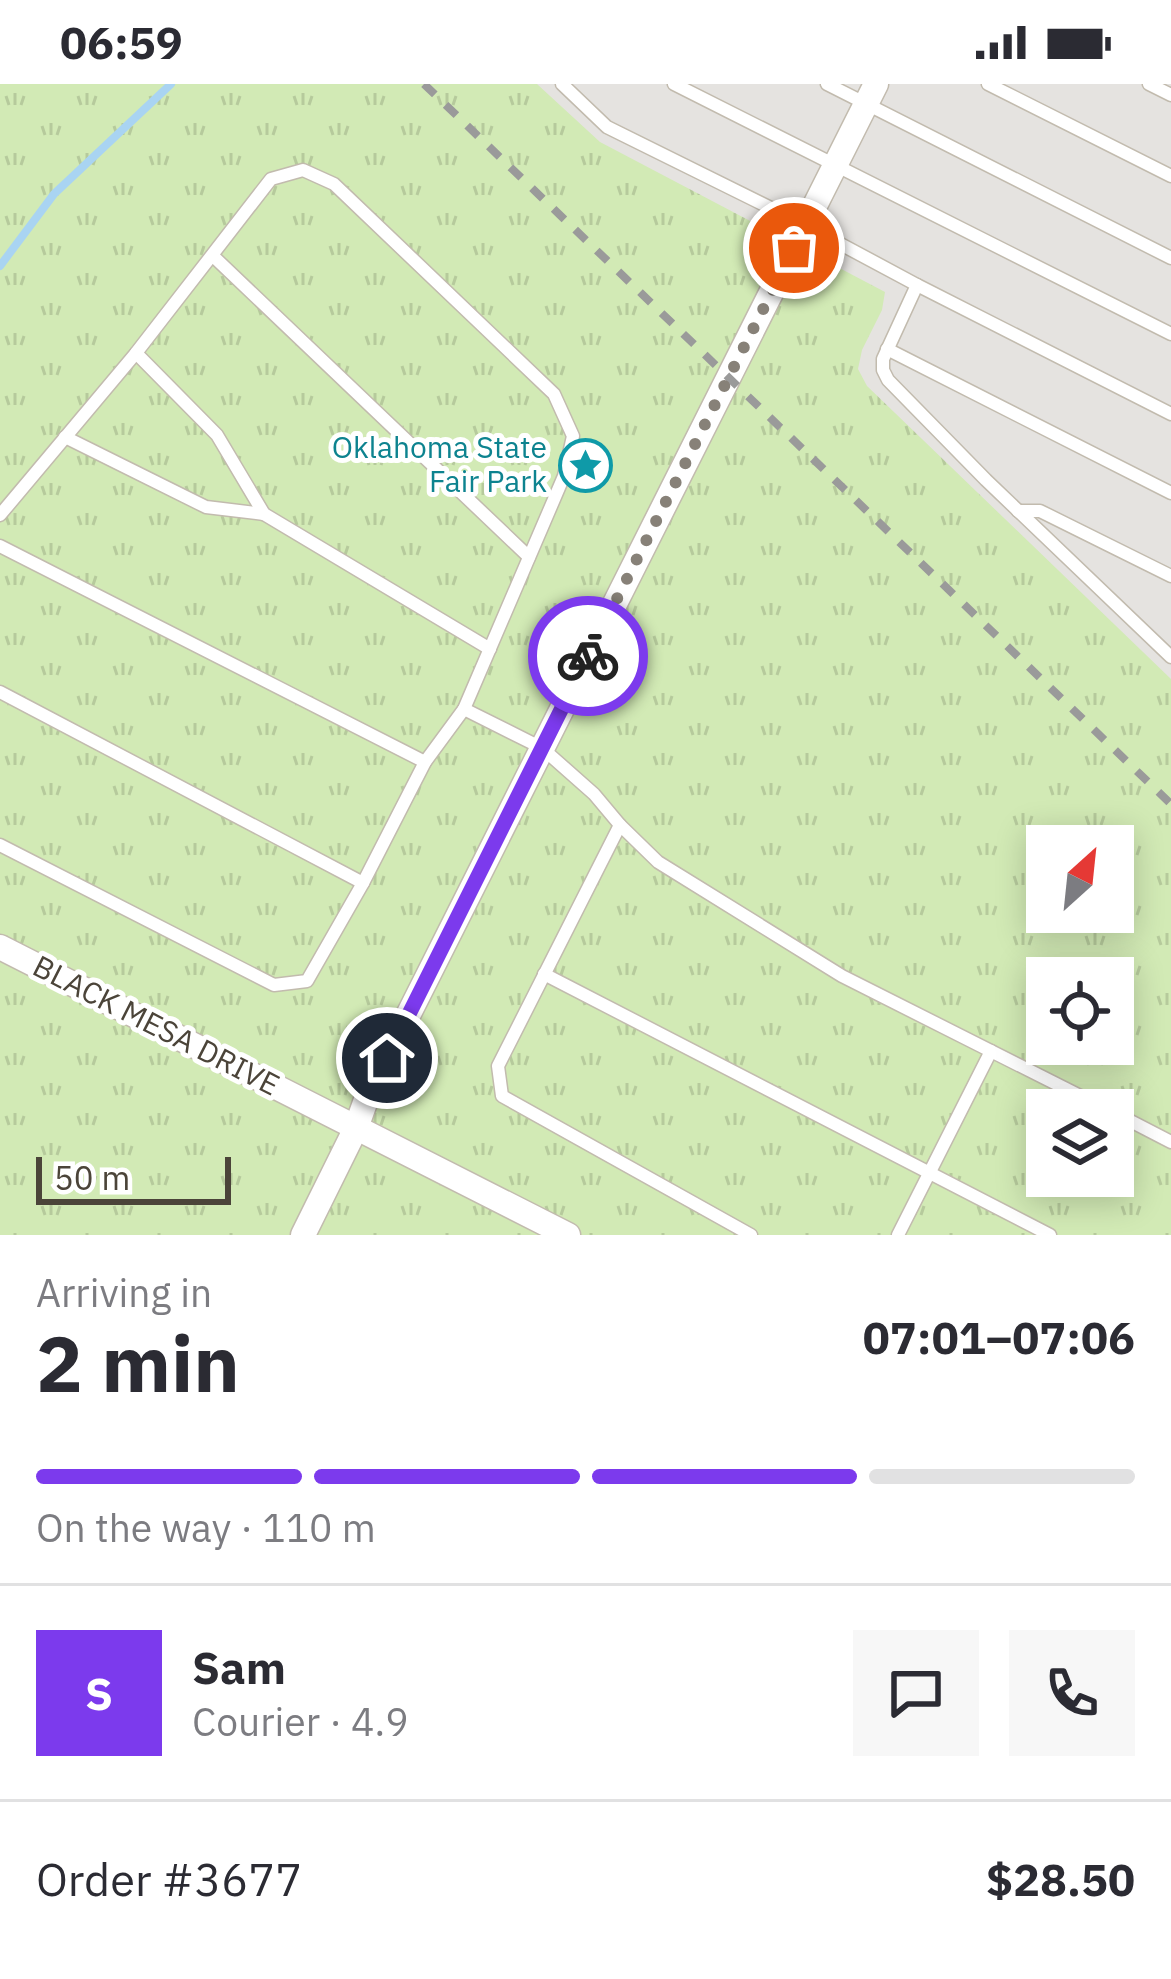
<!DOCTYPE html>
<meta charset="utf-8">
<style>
:root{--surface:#fff;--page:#f7f7f7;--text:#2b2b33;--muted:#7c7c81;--line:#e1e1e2;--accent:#7c3aed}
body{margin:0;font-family:"IBM Plex Sans",sans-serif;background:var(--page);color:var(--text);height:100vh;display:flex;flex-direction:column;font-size:45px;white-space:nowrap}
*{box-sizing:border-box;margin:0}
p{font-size:39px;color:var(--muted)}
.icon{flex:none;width:66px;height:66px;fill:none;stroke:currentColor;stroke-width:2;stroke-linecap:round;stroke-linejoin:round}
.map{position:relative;height:1151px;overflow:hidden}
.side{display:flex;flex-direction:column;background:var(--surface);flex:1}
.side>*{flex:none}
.needle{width:78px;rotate:27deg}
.tools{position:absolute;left:1026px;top:741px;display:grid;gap:24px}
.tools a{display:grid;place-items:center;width:108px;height:108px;border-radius:0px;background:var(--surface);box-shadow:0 6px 30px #0003;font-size:60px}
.scale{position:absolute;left:36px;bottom:30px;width:195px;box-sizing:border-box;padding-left:12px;border:6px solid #4b4439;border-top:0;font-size:33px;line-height:42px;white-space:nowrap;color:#4b4439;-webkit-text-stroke:9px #fff;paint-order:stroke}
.pin{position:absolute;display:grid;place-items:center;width:102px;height:102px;color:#fff;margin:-51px;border:6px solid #fff;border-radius:50%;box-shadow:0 3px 12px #0007}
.courier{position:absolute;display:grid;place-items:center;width:120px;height:120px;margin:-60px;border:9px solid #7c3aed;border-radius:50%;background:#fff;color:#222;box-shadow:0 3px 15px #0007}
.head em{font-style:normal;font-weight:700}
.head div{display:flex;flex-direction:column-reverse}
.head{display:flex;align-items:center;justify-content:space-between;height:204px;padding:0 36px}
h1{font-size:78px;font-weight:700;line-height:90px}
.bar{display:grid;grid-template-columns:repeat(4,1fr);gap:18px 12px;align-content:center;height:144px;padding:0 36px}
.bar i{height:15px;border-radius:9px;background:var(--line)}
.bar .on{background:var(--accent)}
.bar p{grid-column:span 4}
.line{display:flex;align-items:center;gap:30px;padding:0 36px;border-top:3px solid var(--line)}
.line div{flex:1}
.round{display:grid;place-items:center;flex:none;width:126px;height:126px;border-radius:0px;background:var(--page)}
.status{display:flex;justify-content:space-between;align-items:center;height:84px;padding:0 60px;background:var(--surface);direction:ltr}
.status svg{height:33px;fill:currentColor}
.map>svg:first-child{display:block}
.grass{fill:url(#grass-tufts);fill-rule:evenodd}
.parking{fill:#e5e3e0}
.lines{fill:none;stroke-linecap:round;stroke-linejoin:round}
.stream{stroke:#a9d4f2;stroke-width:8}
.service-casing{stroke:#c2bbae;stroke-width:15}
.minor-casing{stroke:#c2bbae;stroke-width:27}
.service{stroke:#fff;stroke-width:12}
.minor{stroke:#fff;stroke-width:24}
.rail{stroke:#9a9a9a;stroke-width:8;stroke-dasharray:15 15;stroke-linecap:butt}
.done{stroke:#878178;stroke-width:12;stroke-dasharray:0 21.6}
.route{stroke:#7c3aed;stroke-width:15}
.labels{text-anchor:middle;stroke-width:10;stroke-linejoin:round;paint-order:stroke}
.culture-label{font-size:30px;fill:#0d838f;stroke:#fff;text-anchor:end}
.street-label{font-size:30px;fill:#4b4439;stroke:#fff}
</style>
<div class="status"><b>06:59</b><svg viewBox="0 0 49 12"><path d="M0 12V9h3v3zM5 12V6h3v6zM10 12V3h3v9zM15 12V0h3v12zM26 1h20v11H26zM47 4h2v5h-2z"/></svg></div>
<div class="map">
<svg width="1171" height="1151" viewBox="0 0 1171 1151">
<defs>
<pattern id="grass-tufts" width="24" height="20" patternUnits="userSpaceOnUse" patternTransform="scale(3)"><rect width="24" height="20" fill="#d2eab5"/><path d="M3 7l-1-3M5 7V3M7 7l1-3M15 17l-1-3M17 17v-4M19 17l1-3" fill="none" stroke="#b6ca9c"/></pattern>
</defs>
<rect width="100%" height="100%" fill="#f6f3ec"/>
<path class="grass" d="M0,0H1171V1151H0ZM1047,762H1113V828H1047ZM1047,894H1113V960H1047ZM1047,1026H1113V1092H1047Z"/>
<polygon class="parking" points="537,0 1171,0 1171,595 867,302 858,285 862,266 882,226 885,208 600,58"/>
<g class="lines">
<polyline class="stream" points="0,182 54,110 171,0"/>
<defs>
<g id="service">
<polyline points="562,0 607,43 805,141 917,201 883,275 883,286 888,296 986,396 1171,573"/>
<polyline points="674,0 1171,250"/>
<polyline points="827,0 1171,174"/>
<polyline points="988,0 1171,92"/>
<polyline points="1149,0 1171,11"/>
<polyline points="213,172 529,473"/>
<polyline points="917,201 1171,330"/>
<polyline points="887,265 1171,409"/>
<polyline points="136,269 217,351 264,430 490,565"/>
<polyline points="65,353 206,423 264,430"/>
<polyline points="1018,427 1040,427 1171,492"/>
<polyline points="0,431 136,269 271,95 303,86 334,100 554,310 573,352 564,392 464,625 425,678 363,799 307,897 274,901 0,761"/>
<polyline points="0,462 425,678"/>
<polyline points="0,608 363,799"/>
<polyline points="464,625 542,664 594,710 620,741 658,778 842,892 1108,1026"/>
<polyline points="620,741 498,982 502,1012 751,1151"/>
<polyline points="544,890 1050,1151"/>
<polyline points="1113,1028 1171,1058"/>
<polyline points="898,1151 991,967"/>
</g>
<g id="minor">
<polyline points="0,863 568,1151"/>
<polyline points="303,1151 356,1044 367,1013 876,0"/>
</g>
</defs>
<use href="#service" class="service-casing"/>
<use href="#minor" class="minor-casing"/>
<use href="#service" class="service"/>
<use href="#minor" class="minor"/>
<polyline class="rail" points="424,0 1171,720"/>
</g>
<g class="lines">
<polyline class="done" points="588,572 794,164"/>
<polyline class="route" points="387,974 588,572"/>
</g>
<defs>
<symbol id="sight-ring" viewBox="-11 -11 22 22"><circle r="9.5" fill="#fff" stroke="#0f9aa8" stroke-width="1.5"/><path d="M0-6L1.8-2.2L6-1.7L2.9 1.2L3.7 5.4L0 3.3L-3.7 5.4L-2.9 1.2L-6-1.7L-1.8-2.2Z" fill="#0f9aa8"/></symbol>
</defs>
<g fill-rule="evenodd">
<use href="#sight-ring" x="556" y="352" width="59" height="59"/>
</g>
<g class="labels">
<g class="culture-label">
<text x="547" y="374">Oklahoma State<tspan x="547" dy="34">Fair Park</tspan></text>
</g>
<g class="street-label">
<text transform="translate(156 942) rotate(27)" y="10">BLACK MESA DRIVE</text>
</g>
</g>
</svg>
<div class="tools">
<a><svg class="needle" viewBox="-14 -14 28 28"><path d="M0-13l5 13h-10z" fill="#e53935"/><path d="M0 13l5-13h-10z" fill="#7c7c81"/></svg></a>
<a><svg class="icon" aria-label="locate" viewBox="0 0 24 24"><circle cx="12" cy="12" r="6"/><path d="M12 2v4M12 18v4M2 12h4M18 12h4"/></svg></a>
<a><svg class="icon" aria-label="layers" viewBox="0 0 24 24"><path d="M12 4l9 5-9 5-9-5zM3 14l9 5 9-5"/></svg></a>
</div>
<div class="scale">50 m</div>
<div class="pin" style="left:794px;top:164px;background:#ea580c"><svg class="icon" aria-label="bag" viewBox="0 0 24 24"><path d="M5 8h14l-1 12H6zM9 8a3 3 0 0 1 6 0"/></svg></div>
<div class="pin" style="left:387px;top:974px;background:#1f2937"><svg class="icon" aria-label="home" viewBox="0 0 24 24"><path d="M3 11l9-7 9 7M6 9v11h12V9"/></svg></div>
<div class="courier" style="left:588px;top:572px"><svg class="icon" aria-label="bike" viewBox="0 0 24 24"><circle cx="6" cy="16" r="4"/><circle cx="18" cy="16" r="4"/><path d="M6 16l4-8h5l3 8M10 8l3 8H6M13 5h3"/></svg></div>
</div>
<section class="side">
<div class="head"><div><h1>2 min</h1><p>Arriving in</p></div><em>07:01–07:06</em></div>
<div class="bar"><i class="on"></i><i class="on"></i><i class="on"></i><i></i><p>On the way · 110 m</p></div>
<div class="line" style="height:216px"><b class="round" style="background:var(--accent);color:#fff">S</b><div><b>Sam</b><p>Courier · 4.9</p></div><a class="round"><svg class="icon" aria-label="chat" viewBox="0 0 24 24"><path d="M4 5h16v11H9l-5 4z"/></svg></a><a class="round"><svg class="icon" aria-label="phone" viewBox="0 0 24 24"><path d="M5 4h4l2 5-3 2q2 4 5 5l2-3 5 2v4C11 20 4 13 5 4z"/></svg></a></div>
<div class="line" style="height:156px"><div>Order #3677</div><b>$28.50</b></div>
</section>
